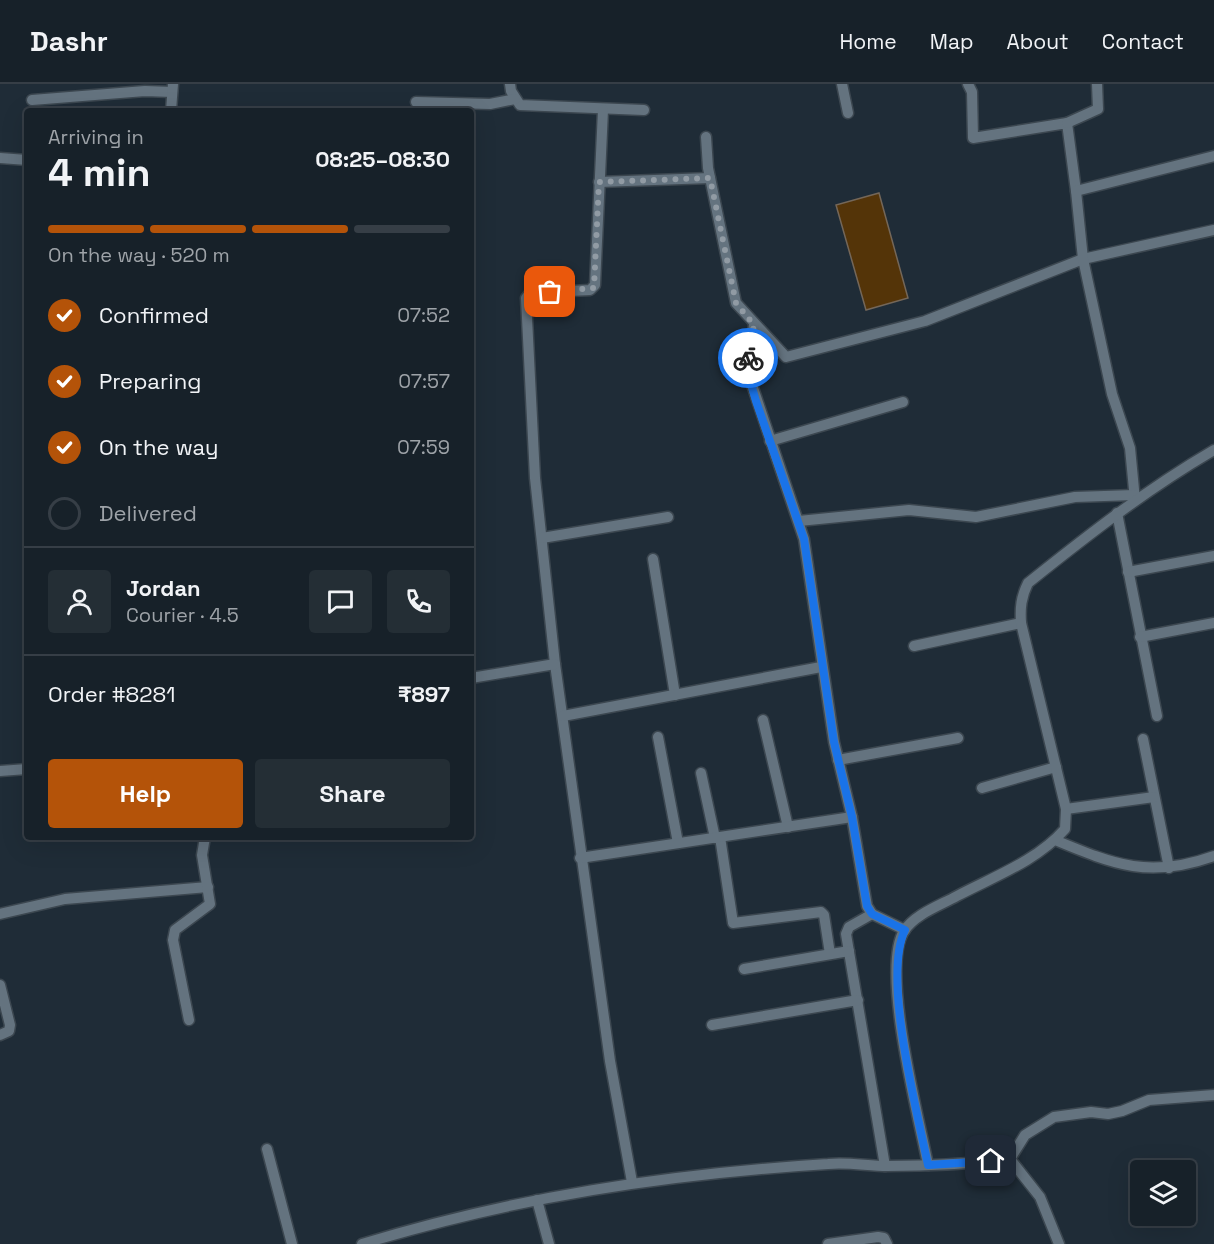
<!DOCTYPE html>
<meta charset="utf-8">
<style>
:root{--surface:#172129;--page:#242e35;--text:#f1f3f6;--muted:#9ea3a8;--line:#363e46;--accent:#b45309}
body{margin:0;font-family:"Space Grotesk",sans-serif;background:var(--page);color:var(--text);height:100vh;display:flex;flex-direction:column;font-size:22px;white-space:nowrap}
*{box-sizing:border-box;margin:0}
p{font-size:20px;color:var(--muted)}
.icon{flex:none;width:33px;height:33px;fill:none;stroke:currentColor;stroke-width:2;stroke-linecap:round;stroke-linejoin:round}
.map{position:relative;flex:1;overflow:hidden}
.panel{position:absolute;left:24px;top:24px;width:450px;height:732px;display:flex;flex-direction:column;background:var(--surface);border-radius:6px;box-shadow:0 6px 24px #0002,0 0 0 2px var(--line)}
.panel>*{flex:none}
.buttons{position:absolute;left:1130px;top:1076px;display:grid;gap:12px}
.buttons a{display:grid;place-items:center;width:66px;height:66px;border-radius:6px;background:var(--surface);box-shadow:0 6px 24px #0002,0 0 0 2px var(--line);font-size:30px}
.pin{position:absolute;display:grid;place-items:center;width:51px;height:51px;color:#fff;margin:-26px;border-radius:12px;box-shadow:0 3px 9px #0006}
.courier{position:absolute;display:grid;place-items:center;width:60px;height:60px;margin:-30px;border:4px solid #1a73e8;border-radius:50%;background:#fff;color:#222;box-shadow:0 2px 8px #0007}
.summary em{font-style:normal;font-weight:800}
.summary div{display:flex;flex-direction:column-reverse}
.summary{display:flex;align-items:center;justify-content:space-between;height:102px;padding:0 24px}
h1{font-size:39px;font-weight:800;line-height:45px}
.bar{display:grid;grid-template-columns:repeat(4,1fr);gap:9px 6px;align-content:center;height:72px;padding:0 24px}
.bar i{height:8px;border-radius:4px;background:var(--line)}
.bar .current{background:var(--accent)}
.bar p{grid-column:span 4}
.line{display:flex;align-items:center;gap:15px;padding:0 24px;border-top:2px solid var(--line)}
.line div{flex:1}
.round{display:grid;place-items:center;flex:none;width:63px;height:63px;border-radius:6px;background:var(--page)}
ol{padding:0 24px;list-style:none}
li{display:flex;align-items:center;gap:18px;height:66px}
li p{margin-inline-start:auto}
li .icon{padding:6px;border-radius:50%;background:var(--accent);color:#fff;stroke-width:4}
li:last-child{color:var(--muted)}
li i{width:33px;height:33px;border:3px solid var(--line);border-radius:50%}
.action{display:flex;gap:12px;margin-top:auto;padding:12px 24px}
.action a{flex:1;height:69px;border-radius:6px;background:var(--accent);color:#fff;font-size:24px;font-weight:800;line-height:69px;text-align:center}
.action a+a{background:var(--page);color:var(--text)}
header{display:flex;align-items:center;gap:36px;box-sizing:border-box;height:84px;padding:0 30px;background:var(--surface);border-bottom:2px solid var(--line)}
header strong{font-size:28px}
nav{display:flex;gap:33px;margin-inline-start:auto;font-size:21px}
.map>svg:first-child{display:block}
.building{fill:#543408;stroke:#746759;stroke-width:1.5}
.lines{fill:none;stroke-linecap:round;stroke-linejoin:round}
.street-casing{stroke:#3c4750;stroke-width:13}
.street{stroke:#64737f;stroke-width:10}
.done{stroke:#919ba4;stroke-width:6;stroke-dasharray:0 10.8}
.route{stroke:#1a73e8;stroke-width:8}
</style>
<header>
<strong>Dashr</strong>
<nav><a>Home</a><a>Map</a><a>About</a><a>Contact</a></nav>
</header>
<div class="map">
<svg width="1214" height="1160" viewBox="0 0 1214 1160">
<rect width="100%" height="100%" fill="#1f2c37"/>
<polygon class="building" points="879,109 908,214 866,226 836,121"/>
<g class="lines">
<defs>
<g id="street">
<polyline points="510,0 511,7 520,21 644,26"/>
<polyline points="842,0 848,29"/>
<polyline points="968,0 972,8 973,54 1067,39 1076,107"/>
<polyline points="32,16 145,7 172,8"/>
<polyline points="416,18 490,20 515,15"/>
<polyline points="603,26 595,201 590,206 530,209 526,214 535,394 555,580 610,977 632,1098"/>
<polyline points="171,27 173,0"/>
<polyline points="1067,39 1098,25 1097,0"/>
<polyline points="706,53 708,84 736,219 786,273 925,237 1083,175 1214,146"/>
<polyline points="0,74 27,76"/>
<polyline points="599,98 710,94"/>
<polyline points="754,241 747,286 804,455 834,658 852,733 867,822 872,830 905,846"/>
<polyline points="770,357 903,318"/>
<polyline points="1135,416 1130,364 1112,310 1083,175 1076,107 1214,72"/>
<polyline points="1117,429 1157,632"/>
<polyline points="799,437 909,426 976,433 1075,413 1134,411"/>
<polyline points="542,454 668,433"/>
<polyline points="653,475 675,611"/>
<polyline points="1128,488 1214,472"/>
<polyline points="1140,553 1214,539"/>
<polyline points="914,562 1021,539"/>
<polyline points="471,594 555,580"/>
<polyline points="563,632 821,583"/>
<polyline points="763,636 788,743"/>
<polyline points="658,653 678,759"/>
<polyline points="1143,655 1169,784"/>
<polyline points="838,676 958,654"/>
<polyline points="0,687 27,685"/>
<polyline points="701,689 715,754"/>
<polyline points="982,704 1056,683"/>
<polyline points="1066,725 1154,713"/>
<polyline points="720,753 733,839 821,828 824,831 830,870"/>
<path d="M1055,756C1115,781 1150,795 1214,772"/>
<polyline points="580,774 852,733"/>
<polyline points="0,830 65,815 208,803"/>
<polyline points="872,830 849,843 846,850 885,1082"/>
<polyline points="744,885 849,867"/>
<polyline points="0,901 10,941 9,947 0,951"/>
<polyline points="189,936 173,856 175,846 210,820 202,771 205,753"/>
<polyline points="712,941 858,916"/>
<polyline points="267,1065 292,1160"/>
<polyline points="1010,1075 1040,1113 1059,1160"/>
<path d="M928,1081C919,1034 880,885 904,847C915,830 939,822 957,812C993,793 1037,777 1065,745L1066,725L1021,539C1020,524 1021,513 1028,499C1088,451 1147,405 1214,366"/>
<polyline points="537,1116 549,1160"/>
<path d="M362,1160C516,1113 667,1090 828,1080C848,1078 868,1082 887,1082C928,1082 969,1080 1010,1075L1025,1051L1054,1033L1091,1028L1108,1030L1122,1027L1149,1016L1214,1011"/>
<polyline points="828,1160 878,1153 884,1154 887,1160"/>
</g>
</defs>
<use href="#street" class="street-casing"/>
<use href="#street" class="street"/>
</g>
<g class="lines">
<polyline class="done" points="550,208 594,204 599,98 710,94 736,219 754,241 748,274"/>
<path class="route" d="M748,274L747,286L756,317L804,455L834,658L852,733L867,822L872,830L905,846C882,893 917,1027 928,1081L991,1077"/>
</g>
</svg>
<div class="buttons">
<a><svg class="icon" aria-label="layers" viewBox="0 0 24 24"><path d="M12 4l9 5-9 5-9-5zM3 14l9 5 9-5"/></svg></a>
</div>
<div class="pin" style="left:550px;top:208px;background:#ea580c"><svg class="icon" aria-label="bag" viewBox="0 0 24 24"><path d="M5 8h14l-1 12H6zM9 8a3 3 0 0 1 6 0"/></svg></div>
<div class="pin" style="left:991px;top:1077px;background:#1f2937"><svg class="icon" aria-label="home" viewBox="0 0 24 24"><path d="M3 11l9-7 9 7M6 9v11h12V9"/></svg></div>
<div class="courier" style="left:748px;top:274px"><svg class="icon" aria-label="bike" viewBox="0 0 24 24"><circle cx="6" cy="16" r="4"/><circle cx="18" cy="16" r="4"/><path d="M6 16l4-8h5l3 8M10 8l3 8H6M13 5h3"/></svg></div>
<section class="panel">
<div class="summary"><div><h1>4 min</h1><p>Arriving in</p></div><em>08:25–08:30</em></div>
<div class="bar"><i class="current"></i><i class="current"></i><i class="current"></i><i></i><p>On the way · 520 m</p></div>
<ol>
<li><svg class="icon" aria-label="check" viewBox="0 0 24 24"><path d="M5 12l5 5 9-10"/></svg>Confirmed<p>07:52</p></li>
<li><svg class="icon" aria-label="check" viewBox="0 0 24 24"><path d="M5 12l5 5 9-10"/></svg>Preparing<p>07:57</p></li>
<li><svg class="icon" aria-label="check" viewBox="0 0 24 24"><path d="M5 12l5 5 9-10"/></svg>On the way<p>07:59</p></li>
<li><i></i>Delivered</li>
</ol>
<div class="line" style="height:108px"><a class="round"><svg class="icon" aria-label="person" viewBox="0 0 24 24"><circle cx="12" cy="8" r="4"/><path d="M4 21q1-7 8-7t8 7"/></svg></a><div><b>Jordan</b><p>Courier · 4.5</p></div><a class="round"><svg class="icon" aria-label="chat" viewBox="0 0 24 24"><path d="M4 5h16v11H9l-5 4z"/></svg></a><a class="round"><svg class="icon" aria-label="phone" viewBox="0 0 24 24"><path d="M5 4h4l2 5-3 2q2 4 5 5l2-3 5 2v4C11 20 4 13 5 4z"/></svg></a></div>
<div class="line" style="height:78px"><div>Order #8281</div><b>₹897</b></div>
<div class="action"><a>Help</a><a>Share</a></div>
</section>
</div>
